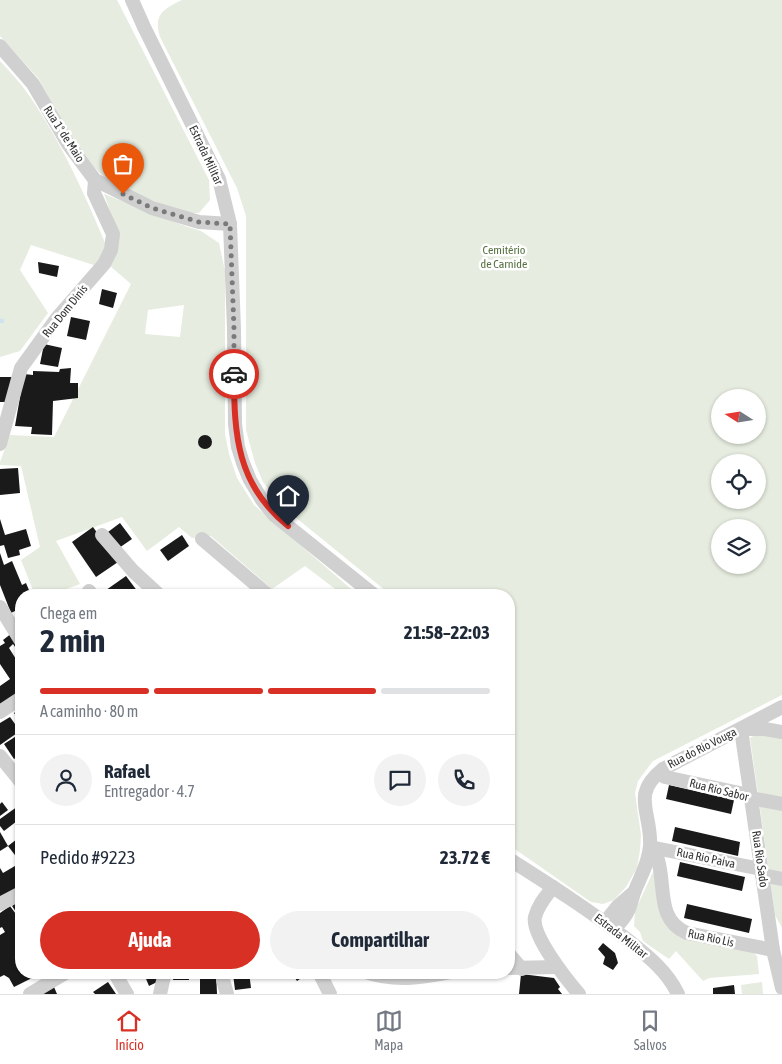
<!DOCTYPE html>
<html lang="pt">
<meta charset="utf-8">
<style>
:root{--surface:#fff;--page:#f2f2f3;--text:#1f2937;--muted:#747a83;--line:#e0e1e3;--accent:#d93025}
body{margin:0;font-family:"Asap Condensed",sans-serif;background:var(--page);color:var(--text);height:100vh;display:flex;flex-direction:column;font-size:19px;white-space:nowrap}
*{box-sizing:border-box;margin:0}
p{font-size:16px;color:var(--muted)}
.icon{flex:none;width:28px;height:28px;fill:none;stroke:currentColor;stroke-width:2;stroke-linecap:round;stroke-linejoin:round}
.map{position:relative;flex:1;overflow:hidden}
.sheet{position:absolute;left:15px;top:589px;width:500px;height:390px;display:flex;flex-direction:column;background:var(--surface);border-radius:20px;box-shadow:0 1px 4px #0004}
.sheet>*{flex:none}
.needle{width:32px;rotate:282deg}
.fabs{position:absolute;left:711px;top:389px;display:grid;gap:10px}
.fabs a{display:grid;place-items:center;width:55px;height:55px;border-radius:50%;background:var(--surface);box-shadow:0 1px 4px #0004;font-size:25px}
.pin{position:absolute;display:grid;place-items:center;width:42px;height:42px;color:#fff;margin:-51px -21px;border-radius:50% 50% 50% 0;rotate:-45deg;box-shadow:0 0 5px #0007}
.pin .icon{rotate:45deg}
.courier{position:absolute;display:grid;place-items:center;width:50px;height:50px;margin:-25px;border:4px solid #d93025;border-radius:50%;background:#fff;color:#222;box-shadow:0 1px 6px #0007}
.overview em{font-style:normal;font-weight:700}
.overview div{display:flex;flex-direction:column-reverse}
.overview{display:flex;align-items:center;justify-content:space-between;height:85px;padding:0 25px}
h1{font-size:32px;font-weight:700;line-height:38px}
.bar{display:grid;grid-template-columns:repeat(4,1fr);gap:8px 5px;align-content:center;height:60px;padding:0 25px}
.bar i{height:6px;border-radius:4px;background:var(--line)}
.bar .selected{background:var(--accent)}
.bar p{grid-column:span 4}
.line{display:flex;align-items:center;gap:12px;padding:0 25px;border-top:1px solid var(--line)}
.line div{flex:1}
.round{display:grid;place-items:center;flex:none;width:52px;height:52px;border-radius:26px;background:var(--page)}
.primary-button{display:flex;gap:10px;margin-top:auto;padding:10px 25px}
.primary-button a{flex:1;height:58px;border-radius:30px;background:var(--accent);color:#fff;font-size:20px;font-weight:700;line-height:58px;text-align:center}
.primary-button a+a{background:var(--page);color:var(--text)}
.dock{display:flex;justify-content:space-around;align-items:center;height:70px;border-top:1px solid var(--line);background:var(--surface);font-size:14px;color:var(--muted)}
.dock a{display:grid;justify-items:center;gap:2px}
.dock .selected{color:var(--accent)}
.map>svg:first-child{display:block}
.green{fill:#e6ecdf;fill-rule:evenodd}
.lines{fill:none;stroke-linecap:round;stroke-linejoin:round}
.stream{stroke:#cfe2ee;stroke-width:4.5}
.building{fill:#1a1a1a}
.minor{stroke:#d0d0d0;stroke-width:14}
.done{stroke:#7a7a7a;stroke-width:5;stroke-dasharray:0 9}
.route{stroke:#d93025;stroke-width:6}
.labels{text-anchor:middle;stroke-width:5;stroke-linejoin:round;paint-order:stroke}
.street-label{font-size:12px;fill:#333;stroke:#fff}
.park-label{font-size:12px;fill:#56703f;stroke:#fff}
</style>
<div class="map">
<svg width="782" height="994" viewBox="0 0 782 994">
<rect width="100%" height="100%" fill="#fff"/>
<g class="green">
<polygon points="0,0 117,0 209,180 210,200 199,213 185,213 141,196 104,177 86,159 74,142 38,78 0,36"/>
<path d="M182,0H782V695L653,761L638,781L635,793L641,835L640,850L637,868L626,887L614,900L603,904L591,902L509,845V595H391L284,508L263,482L255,463L246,430V216L237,188L160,37C153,14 164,9 182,0ZM720,398H758V435H720ZM720,462H758V500H720ZM720,528H758V565H720Z"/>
<path d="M0,61C8,70 16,78 23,87C58,135 83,190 106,245L97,266L31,245L20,270L48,313L20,351L0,357Z"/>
<path d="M104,194L185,226L201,231L219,243L225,271V434L229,454L237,478L254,505L358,595H343L305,566L272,589L211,536L192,538L179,527L147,551L122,517L56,541L80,584L50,595H35L21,560L40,547L21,466L0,465V462L10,435L54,437L131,284L110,266L117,230ZM184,305L180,337L145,334L148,310Z"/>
<polygon points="765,729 782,732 782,928 775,915 750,738"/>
<polygon points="654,870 667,924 751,950 757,956 759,974 709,978 703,981 676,951 669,959 643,941 640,932 634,926 635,911"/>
<polygon points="762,982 763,994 742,994 741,985"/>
</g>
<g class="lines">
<polyline class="stream" points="0,321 2,321"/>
</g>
<g class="building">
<polygon points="38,262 59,266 57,277 39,273"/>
<polygon points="102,289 117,293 113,308 99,304"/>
<polygon points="71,317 90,321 86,340 67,336"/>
<polygon points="44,344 62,348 58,367 40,364"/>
<polygon points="71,368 70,383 78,383 78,398 53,401 52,435 31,434 32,427 15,426 24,374 33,375 33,371 59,372 60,369"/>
<polygon points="0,377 12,377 9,402 0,402"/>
<circle cx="205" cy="442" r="7"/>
<polygon points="18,468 20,493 0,495 0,469"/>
<polygon points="0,519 5,535 26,529 31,546 19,550 20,555 8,558 4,545 0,546"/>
<polygon points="120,523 132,539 119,548 108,532"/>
<polygon points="93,527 118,562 96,577 72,542"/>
<polygon points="182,535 189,546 168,561 160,550"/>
<polygon points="0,553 4,565 12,561 22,585 26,583 31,595 21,595 21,608 11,613 0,585"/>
<polygon points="126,576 138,592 134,595 99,595"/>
<polygon points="12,633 21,646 21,653 20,654 13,644 9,648 21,667 21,694 0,707 0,686 10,679 0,664 0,646 5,643 3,640"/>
<polygon points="21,708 21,722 14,713"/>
<polygon points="10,717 20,731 0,745 0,723"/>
<polygon points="21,733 21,754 14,759 4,744"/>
<polygon points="21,757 21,768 16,761"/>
<polygon points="669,785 734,800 731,814 666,799"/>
<polygon points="2,802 8,810 0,816 0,804"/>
<polygon points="21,804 21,818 4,831 0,826 0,819"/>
<polygon points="675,827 740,842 738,856 672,841"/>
<polygon points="0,832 8,846 0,851"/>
<polygon points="21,836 21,863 8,846"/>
<polygon points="680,862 745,877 742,891 677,876"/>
<polygon points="20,863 21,865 21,886 0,897 0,868 3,873"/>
<polygon points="21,900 21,919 12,906"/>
<polygon points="687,904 752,919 749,933 684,918"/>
<polygon points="10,906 21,921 21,947 17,949 21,949 21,972 44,972 14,987 9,978 4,975 0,977 0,935 5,932 2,927 0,928 0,913"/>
<polygon points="603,943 615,953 618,963 613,970 603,964 605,957 598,949"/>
<polygon points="130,972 162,972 159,981 149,986 144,974 132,979"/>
<polygon points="175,972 189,972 189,980 173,980"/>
<polygon points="200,972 216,972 217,994 200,994"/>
<polygon points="249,972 251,988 235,990 233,974"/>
<polygon points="291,972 310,972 297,981"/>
<polygon points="521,974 554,978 560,987 558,989 562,994 519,994"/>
<polygon points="108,982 116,994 95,994 93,992"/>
<polygon points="734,985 735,994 713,994 713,988"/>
<polygon points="54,987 57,994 40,994"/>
</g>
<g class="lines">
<g class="minor">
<polyline points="132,0 144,27 219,179 230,224 234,329 235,424 238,447 243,463 250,480 262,500 274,515 374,595"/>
<polyline points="0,46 33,84 68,144 95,180 152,208 199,222 230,224"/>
<polyline points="0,444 21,368 57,318 104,264 111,250 113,234 94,193 95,180"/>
<polyline points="102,535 133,571 159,595"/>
<polyline points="202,539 268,595"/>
<polyline points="89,591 92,595"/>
<polyline points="0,607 21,641"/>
<polyline points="0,712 21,698"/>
<polyline points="741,729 773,950 782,988"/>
<polyline points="744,729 765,729 782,732"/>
<polyline points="0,756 21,782"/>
<polyline points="663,769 665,777 749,795 751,798 782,804"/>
<path d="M650,847C653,851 657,856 658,860C666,887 656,920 687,933L773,950"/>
<polyline points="650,847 761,869"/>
<path d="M509,859C550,885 591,911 629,941C649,957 667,971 678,994"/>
<polyline points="762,875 782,879"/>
<path d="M553,887C546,896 538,905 535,917C531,935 567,980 579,994"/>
<polyline points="0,904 21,893"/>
<polyline points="605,922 618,906 633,893"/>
<path d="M614,929C619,924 625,918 628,911C631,905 632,899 634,893C640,877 649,863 650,846C652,812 630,795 663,769L782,707"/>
<polyline points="509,954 522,969"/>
<polyline points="509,968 557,967"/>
<polyline points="114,972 127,994"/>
<polyline points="224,972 223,980 227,994"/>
<polyline points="319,972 330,994"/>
<path d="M365,972C394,982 422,978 451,972"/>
<polyline points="30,994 67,972"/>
<polyline points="160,994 165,972"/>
</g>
</g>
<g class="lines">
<polyline class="done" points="123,194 152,208 199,222 230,224 234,329 234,374"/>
<path class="route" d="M234,374C234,435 237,485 288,526"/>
</g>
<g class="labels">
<g class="street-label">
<text transform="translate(64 134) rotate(57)" y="4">Rua 1º de Maio</text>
<text transform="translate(206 155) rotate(65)" y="4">Estrada Militar</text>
<text transform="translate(65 311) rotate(-51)" y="4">Rua Dom Dinis</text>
<text transform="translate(702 748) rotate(-27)" y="4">Rua do Rio Vouga</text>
<text transform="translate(719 790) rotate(14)" y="4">Rua Rio Sabor</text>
<text transform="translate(706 858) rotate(12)" y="4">Rua Rio Paiva</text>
<text transform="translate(760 859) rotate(82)" y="4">Rua Rio Sado</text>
<text transform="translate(621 936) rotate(38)" y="4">Estrada Militar</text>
<text transform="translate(711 938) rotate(12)" y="4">Rua Rio Lis</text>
</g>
<g class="park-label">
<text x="504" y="254">Cemitério<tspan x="504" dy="14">de Carnide</tspan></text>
</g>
</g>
</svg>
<div class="fabs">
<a><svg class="needle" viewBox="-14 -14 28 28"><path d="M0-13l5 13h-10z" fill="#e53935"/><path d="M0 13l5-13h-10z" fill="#747a83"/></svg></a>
<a><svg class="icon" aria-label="locate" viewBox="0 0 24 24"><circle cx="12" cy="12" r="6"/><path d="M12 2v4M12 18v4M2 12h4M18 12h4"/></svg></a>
<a><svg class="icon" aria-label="layers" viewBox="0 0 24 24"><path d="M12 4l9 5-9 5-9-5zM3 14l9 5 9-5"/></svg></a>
</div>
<div class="pin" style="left:123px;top:194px;background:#ea580c"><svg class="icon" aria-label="bag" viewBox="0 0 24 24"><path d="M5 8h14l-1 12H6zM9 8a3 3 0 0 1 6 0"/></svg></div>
<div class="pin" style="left:288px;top:526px;background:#1f2937"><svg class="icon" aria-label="home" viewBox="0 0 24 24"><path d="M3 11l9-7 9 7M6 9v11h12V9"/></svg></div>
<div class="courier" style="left:234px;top:374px"><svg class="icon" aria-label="car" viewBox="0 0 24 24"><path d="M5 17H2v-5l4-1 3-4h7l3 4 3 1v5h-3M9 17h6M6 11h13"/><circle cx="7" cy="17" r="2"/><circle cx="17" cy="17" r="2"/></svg></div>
<section class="sheet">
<div class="overview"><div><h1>2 min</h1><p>Chega em</p></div><em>21:58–22:03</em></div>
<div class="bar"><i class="selected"></i><i class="selected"></i><i class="selected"></i><i></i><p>A caminho · 80 m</p></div>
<div class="line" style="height:90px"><a class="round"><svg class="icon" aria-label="person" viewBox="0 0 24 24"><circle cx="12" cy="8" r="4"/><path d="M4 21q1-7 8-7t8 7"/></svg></a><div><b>Rafael</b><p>Entregador · 4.7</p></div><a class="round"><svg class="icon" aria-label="chat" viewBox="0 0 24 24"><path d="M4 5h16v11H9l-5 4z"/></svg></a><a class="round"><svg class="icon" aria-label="phone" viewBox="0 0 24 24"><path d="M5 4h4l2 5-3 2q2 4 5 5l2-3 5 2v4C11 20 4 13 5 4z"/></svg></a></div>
<div class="line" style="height:65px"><div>Pedido #9223</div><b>23.72 €</b></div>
<div class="primary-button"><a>Ajuda</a><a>Compartilhar</a></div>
</section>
</div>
<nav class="dock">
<a class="selected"><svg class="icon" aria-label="home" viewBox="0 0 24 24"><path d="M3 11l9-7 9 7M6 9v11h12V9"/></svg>Início</a>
<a><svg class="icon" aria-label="map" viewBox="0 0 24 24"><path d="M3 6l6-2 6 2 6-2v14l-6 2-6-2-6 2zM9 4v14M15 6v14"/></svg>Mapa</a>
<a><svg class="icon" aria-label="saved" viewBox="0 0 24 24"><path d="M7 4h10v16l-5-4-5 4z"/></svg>Salvos</a>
</nav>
